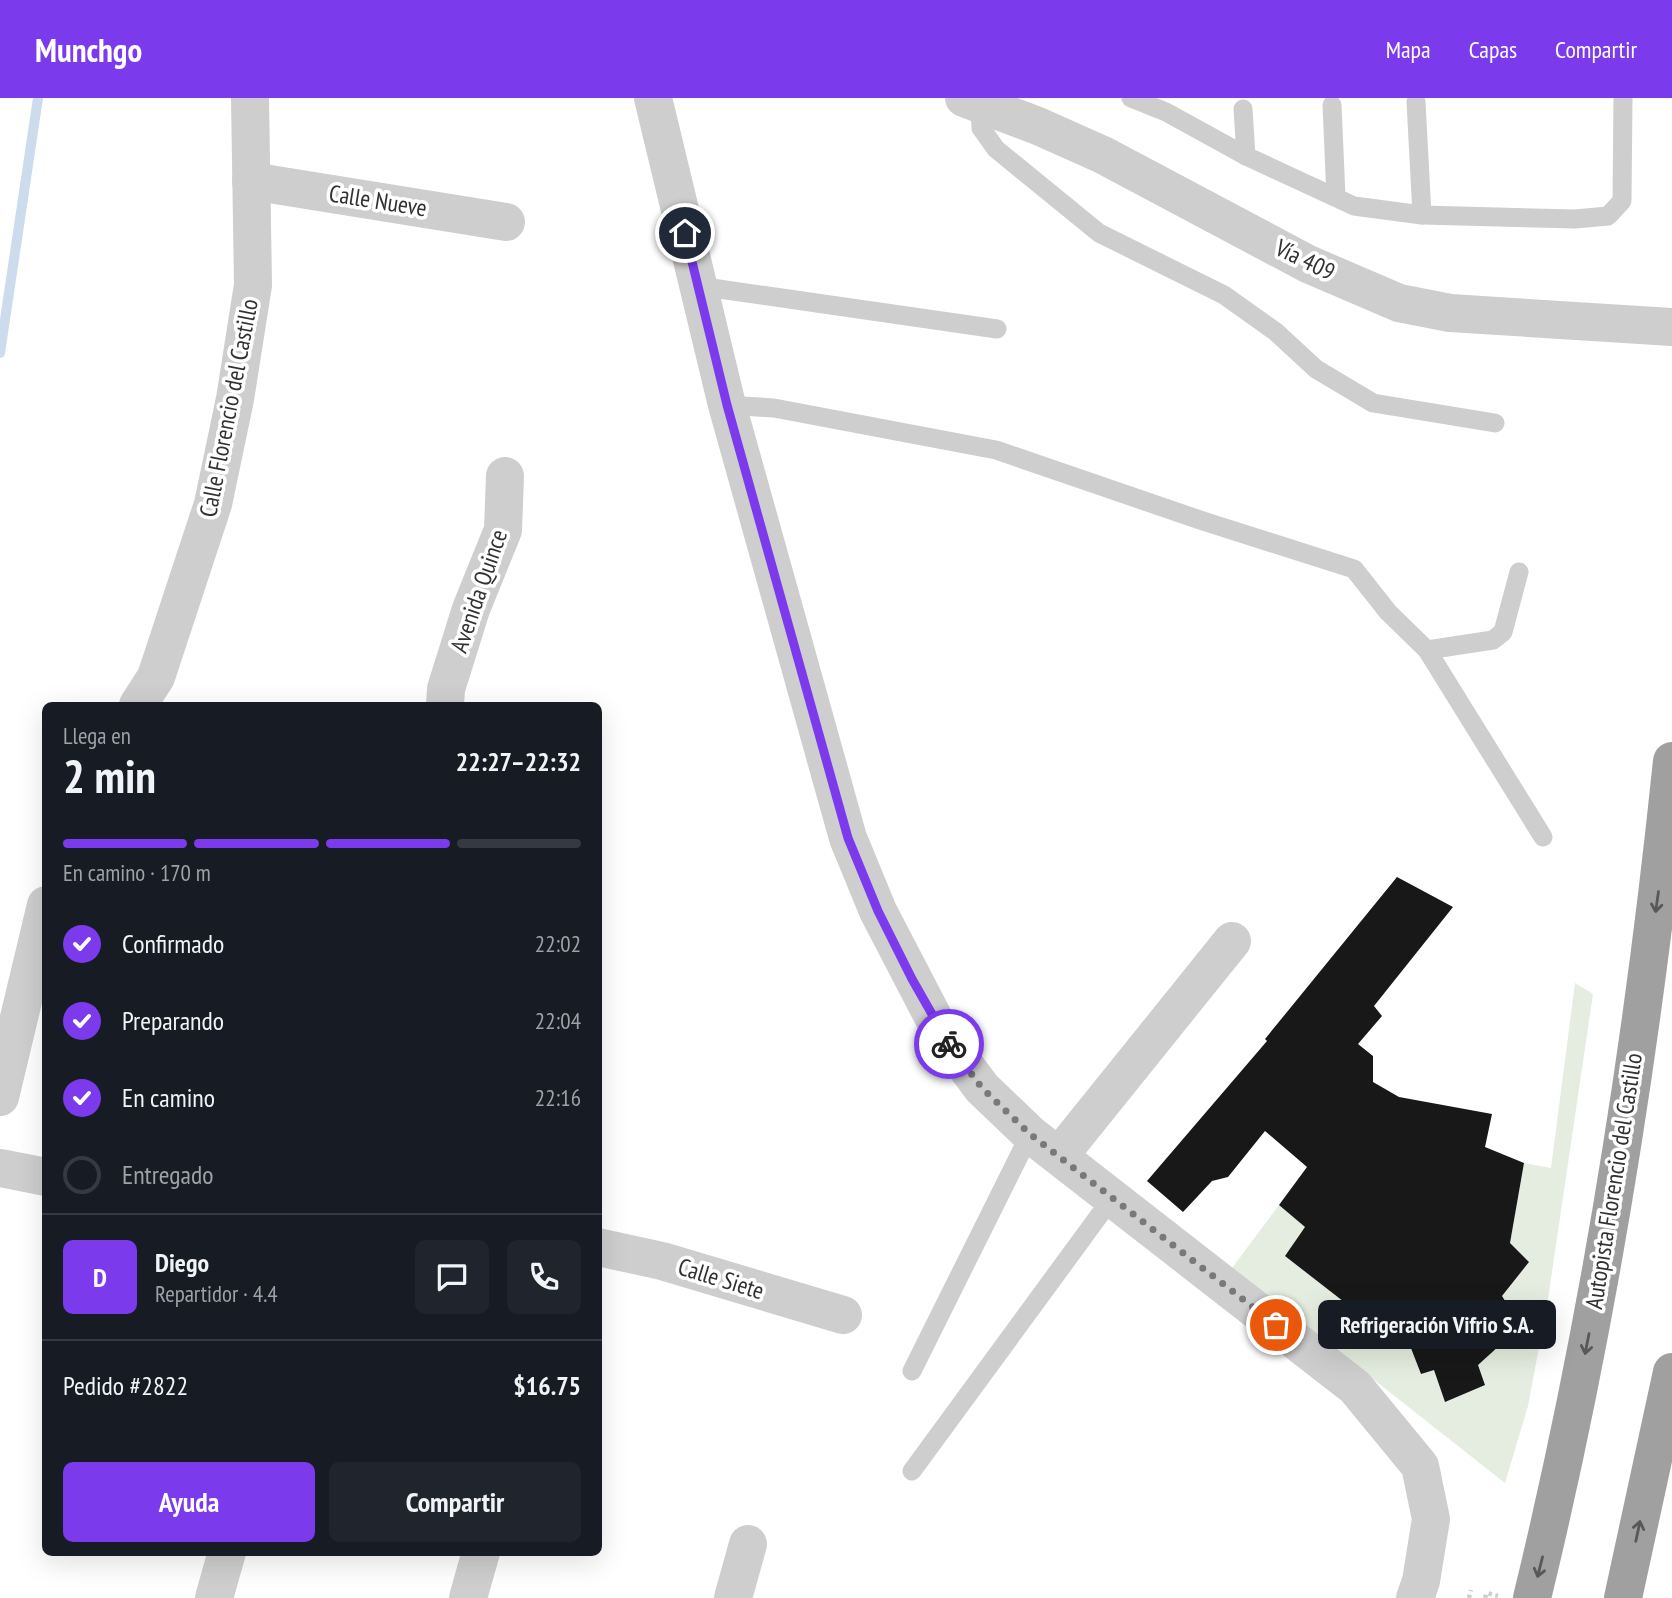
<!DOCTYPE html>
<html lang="es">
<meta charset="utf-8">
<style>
:root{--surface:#171b24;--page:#20242c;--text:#f1f3f6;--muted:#9ea1a6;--line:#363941;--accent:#7c3aed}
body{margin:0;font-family:"PT Sans Narrow",sans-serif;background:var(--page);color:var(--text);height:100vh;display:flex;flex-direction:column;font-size:26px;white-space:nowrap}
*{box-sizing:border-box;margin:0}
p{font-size:23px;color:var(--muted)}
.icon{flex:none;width:38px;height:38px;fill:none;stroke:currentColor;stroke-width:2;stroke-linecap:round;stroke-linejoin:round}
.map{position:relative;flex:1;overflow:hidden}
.side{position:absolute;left:42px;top:604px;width:560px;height:854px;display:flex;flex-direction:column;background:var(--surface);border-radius:10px;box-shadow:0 7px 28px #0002}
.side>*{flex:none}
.pin{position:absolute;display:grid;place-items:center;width:60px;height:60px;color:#fff;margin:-30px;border:4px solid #fff;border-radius:50%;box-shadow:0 2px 7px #0007}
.courier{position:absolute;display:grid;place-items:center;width:70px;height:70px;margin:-35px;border:5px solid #7c3aed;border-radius:50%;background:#fff;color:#222;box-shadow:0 2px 9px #0007}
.bubble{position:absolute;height:49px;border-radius:10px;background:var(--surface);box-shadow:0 7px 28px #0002;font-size:23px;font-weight:700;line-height:49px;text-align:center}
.overview em{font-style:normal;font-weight:700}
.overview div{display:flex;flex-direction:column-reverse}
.overview{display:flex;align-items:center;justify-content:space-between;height:119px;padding:0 21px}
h1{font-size:46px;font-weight:700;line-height:52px}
.bar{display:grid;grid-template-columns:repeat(4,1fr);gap:10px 7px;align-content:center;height:84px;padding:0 21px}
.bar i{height:9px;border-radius:5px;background:var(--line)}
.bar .active{background:var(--accent)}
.bar p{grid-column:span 4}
.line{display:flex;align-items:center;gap:18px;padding:0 21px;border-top:2px solid var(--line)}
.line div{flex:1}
.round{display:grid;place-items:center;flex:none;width:74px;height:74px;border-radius:10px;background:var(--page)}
ol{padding:0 21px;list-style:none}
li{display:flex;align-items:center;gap:21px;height:77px}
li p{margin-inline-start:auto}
li .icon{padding:7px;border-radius:50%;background:var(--accent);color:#fff;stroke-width:4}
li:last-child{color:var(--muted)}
li i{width:38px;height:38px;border:4px solid var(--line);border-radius:50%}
.primary-button{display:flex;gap:14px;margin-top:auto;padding:14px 21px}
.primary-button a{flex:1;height:80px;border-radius:10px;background:var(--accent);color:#fff;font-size:28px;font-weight:700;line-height:80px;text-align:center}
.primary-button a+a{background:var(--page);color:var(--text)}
header{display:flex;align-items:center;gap:42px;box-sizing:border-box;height:98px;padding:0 35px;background:var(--accent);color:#fff}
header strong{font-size:33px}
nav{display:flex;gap:38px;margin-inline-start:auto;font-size:24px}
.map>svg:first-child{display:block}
.green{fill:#e5ede0}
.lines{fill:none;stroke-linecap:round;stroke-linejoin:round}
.stream{stroke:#cddcec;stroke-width:10}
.building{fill:#181818}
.path{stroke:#cecece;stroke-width:4.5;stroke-dasharray:3.5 3.5;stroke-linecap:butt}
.service{stroke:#cecece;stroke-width:19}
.minor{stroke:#cecece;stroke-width:38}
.tertiary{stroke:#cecece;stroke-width:38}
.trunk{stroke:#a0a0a0;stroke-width:38}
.oneway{stroke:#585858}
.done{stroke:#797979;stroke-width:7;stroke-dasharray:0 12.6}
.route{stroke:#7c3aed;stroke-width:9}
.labels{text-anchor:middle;stroke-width:7;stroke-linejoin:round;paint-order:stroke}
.street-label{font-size:24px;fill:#313131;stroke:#fff}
</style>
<header>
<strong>Munchgo</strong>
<nav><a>Mapa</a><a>Capas</a><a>Compartir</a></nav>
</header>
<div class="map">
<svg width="1672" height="1500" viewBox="0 0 1672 1500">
<rect width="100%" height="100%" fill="#fff"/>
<polygon class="green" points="1575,885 1593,896 1548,1201 1528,1308 1505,1385 1232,1170 1279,1107 1305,1129 1286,1158 1348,1207 1346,1230 1407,1240 1421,1276 1434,1272 1485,1286 1472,1250 1499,1226 1509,1239 1521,1229 1502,1198 1529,1164 1510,1145 1524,1065 1551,1070"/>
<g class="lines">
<polyline class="stream" points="0,255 38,0"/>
</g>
<polygon class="building" points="1397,779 1453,809 1374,908 1382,918 1358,946 1373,958 1373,984 1399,999 1492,1016 1485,1049 1524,1065 1510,1145 1529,1164 1502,1198 1521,1228 1478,1267 1485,1287 1445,1304 1434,1272 1421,1276 1407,1240 1346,1230 1348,1207 1285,1158 1305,1129 1279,1107 1307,1069 1265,1033 1228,1079 1212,1083 1183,1114 1147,1083 1267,943 1265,941"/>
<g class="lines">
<g class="path">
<polyline points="1469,1500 1471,1492"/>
<polyline points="1485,1500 1487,1495 1498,1498"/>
</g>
<g class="service">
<polyline points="1131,0 1166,14 1246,58 1354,108 1422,117 1575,121 1608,118 1622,103 1623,0"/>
<polyline points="1416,4 1422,117"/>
<polyline points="980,6 981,30 996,51 1099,135 1224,197 1276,234 1316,271 1373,305 1495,325"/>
<polyline points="1332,7 1336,99"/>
<polyline points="1243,11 1246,58"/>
<polyline points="698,188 997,231"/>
<polyline points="727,307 774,310 996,352 1200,422 1354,471 1388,514 1427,552 1543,739"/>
<polyline points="1427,552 1493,542 1503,534 1519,474"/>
<polyline points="912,1273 1030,1036"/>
<polyline points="912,1373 1112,1100"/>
</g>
<g class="minor">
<polyline points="653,0 727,307 848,740 878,813 943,938 982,990 1030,1036 1355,1289 1420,1368 1431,1421 1421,1483 1415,1500"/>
<polyline points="251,83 506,124"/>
<polyline points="138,607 156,579 213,406 235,301 253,187 250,0"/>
<polyline points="445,607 446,591 471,511 503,432 505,378"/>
<polyline points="0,999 46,807"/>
<polyline points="1059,1058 1232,843"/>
<polyline points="0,1070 46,1079"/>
<polyline points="598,1149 662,1163 843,1217"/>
<polyline points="214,1500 227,1454"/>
<polyline points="468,1500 481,1454"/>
<polyline points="733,1500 748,1446"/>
</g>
<polyline class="tertiary" points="964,0 1038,28 1103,57 1308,166 1399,205 1450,215 1672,229"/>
<g class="trunk">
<path d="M1532,1500C1599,1225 1643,945 1672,663"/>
<polyline points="1623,1500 1672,1274"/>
</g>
</g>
<defs><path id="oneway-shaft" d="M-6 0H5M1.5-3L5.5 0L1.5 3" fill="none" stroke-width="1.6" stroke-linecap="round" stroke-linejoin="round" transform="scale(1.75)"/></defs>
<g class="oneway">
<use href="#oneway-shaft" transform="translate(1657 804) rotate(98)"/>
<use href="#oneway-shaft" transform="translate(1587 1246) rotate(101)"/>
<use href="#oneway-shaft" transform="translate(1638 1433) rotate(-78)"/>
<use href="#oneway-shaft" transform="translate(1540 1469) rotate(104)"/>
</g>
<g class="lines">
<polyline class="done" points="949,946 982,990 1030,1036 1276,1227"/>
<polyline class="route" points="685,135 727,307 848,740 878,813 912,881 949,946"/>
</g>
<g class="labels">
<g class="street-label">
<text transform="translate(378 103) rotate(9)" y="8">Calle Nueve</text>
<text transform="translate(1305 162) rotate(26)" y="8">Vía 409</text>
<text transform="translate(229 310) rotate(-79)" y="8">Calle Florencio del Castillo</text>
<text transform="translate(479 493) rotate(-71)" y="8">Avenida Quince</text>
<text transform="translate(1614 1083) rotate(-81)" y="8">Autopista Florencio del Castillo</text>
<text transform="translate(721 1181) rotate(17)" y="8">Calle Siete</text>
</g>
</g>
</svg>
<div class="pin" style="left:1276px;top:1227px;background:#ea580c"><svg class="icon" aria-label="bag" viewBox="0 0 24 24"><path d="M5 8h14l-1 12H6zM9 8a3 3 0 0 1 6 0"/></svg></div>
<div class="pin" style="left:685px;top:135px;background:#1f2937"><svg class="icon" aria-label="home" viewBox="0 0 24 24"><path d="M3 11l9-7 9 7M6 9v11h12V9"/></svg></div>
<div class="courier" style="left:949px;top:946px"><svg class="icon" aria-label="bike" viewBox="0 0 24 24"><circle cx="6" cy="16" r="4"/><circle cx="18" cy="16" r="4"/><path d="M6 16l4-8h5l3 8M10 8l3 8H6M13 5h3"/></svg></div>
<div class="bubble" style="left:1318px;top:1202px;width:238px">Refrigeración Vifrio S.A.</div>
<section class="side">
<div class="overview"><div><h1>2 min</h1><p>Llega en</p></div><em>22:27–22:32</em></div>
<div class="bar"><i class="active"></i><i class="active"></i><i class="active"></i><i></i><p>En camino · 170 m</p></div>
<ol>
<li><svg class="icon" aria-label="check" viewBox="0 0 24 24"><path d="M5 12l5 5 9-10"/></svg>Confirmado<p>22:02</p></li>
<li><svg class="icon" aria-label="check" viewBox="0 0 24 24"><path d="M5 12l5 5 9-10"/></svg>Preparando<p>22:04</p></li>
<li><svg class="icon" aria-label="check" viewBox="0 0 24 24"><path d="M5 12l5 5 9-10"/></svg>En camino<p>22:16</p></li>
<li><i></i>Entregado</li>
</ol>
<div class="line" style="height:126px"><b class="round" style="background:var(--accent);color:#fff">D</b><div><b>Diego</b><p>Repartidor · 4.4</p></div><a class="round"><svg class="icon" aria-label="chat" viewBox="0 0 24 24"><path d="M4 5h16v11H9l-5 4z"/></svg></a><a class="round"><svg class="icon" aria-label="phone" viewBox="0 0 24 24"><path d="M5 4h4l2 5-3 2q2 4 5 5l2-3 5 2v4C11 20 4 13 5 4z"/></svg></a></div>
<div class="line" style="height:91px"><div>Pedido #2822</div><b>$16.75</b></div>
<div class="primary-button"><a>Ayuda</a><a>Compartir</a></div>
</section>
</div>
